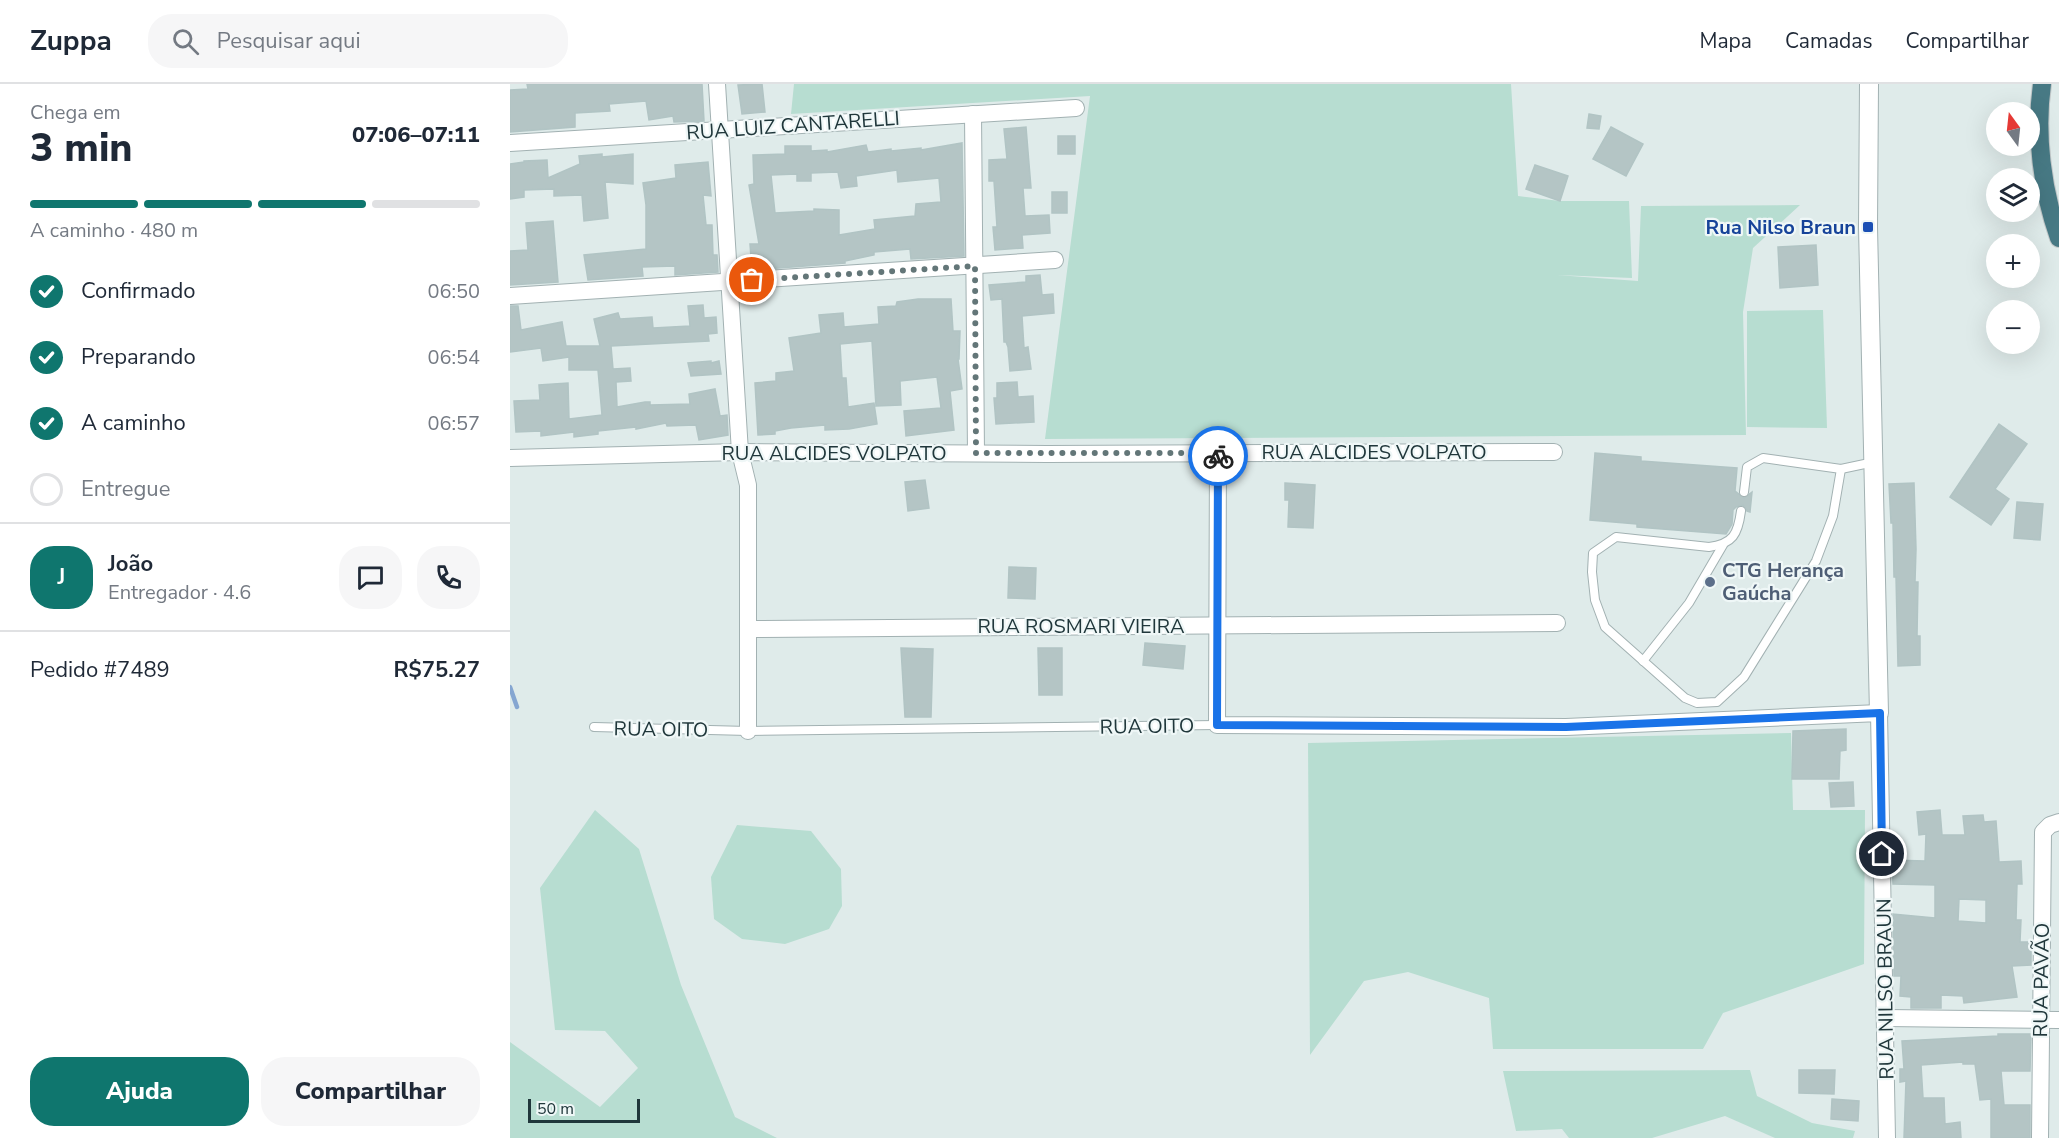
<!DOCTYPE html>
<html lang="pt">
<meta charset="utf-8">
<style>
:root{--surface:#fff;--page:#f6f6f7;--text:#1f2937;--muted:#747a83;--line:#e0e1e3;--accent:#0f766e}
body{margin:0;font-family:"Nunito Sans",sans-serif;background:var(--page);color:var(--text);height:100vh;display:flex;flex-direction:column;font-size:22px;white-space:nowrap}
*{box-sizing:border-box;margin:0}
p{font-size:20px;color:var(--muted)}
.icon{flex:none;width:33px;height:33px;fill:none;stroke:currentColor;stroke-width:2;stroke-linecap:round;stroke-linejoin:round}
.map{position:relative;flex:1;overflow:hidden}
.panel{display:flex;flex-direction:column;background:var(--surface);width:510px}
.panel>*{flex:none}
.needle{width:39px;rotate:345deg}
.buttons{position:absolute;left:1476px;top:18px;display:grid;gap:12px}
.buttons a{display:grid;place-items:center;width:54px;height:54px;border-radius:50%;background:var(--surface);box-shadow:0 6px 24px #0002;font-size:30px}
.scale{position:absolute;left:18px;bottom:15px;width:112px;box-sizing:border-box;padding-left:6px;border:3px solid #20373b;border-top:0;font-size:16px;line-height:21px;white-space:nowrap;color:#20373b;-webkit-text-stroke:4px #eff7f7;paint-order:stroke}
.pin{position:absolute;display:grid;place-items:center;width:51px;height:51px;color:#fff;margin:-26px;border:3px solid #fff;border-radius:50%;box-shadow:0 2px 6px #0007}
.courier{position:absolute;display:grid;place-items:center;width:60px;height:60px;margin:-30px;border:4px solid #1a73e8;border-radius:50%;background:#fff;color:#222;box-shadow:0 2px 8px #0007}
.overview em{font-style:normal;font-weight:800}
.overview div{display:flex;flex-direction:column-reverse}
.overview{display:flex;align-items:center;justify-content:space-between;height:102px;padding:0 30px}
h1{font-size:39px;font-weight:800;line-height:45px}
.bar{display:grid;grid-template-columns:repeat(4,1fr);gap:9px 6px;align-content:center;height:72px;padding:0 30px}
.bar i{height:8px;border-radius:4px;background:var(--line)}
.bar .on{background:var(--accent)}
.bar p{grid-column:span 4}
.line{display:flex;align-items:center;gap:15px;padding:0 30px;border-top:2px solid var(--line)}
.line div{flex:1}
.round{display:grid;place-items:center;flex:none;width:63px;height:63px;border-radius:24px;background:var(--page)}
ol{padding:0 30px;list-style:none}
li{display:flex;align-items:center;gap:18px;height:66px}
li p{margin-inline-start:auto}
li .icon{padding:6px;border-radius:50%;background:var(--accent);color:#fff;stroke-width:4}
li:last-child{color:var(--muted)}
li i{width:33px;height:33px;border:3px solid var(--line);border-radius:50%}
.primary-button{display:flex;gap:12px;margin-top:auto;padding:12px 30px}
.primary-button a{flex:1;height:69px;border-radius:24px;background:var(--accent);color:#fff;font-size:24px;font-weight:800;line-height:69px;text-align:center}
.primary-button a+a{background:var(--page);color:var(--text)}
header{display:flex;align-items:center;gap:36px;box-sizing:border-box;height:84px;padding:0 30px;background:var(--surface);border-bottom:2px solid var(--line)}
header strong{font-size:28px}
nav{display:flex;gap:33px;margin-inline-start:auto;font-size:21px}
.search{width:420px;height:54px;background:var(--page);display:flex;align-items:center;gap:15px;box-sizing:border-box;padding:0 21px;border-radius:24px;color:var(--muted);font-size:22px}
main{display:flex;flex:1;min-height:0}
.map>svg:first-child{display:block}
.green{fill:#b7ddd1}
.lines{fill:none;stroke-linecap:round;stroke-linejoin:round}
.stream{stroke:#85a6d1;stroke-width:4.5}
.building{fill:#b4c5c5;stroke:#b1c4c4;stroke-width:1.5;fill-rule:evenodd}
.service-casing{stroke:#a2b1b2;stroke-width:10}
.minor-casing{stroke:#a2b1b2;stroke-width:18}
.tertiary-casing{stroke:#a2b1b2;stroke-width:20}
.trunk-casing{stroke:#c1c7c8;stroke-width:20}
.service{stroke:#fff;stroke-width:8}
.minor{stroke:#fff;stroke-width:16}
.tertiary{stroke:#fff;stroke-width:18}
.trunk{stroke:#477984;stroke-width:18}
.done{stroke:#637678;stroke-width:6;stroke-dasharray:0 10.8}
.route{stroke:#1a73e8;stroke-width:8}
.transit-dot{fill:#1a4fb4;stroke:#eff7f7;stroke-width:2}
.service-dot{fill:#5c6f8a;stroke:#eff7f7;stroke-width:2}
.labels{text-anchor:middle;stroke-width:4.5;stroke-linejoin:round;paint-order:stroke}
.street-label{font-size:20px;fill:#20373b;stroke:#eff7f7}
.transit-label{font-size:20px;font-weight:bold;fill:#164399;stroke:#eff7f7;text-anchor:end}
.service-label{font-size:20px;font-weight:bold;fill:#4e5e75;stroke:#eff7f7;text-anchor:start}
</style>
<header>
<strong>Zuppa</strong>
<div class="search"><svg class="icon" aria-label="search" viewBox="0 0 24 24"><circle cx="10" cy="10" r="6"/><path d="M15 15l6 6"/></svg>Pesquisar aqui</div>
<nav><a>Mapa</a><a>Camadas</a><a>Compartilhar</a></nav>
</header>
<main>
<section class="panel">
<div class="overview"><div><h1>3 min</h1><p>Chega em</p></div><em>07:06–07:11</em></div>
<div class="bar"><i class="on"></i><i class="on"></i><i class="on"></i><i></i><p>A caminho · 480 m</p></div>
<ol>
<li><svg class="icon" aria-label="check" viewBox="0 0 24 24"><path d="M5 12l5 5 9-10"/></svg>Confirmado<p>06:50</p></li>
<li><svg class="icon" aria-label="check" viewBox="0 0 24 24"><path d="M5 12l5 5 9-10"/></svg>Preparando<p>06:54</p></li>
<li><svg class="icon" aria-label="check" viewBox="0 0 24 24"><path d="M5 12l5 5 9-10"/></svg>A caminho<p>06:57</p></li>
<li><i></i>Entregue</li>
</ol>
<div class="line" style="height:108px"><b class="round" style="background:var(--accent);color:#fff">J</b><div><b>João</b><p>Entregador · 4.6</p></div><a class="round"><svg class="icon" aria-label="chat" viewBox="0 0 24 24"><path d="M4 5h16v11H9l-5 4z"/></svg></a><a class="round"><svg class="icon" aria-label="phone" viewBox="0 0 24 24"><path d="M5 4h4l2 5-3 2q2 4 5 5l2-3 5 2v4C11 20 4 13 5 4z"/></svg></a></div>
<div class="line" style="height:78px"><div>Pedido #7489</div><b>R$75.27</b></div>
<div class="primary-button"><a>Ajuda</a><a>Compartilhar</a></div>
</section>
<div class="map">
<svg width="1549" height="1054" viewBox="0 0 1549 1054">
<rect width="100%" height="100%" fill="#dfebea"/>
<g class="green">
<polygon points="284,0 1001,0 1008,112 1050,117 1119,117 1122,194 1047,191 1128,197 1131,122 1290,121 1243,164 1233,228 1236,351 535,355 580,12 281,30"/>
<polygon points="1313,226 1317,344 1237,343 1237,227"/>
<polygon points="1281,649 1283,726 1355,726 1354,880 1213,929 1193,965 983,965 979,914 898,888 854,897 800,971 798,659"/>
<polygon points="85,726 129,765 171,901 225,1033 267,1054 0,1054 0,958 90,1023 128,984 95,947 45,946 30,804"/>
<polygon points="227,741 301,747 331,785 332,822 319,845 275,860 232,855 204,835 201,793"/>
<polygon points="1240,986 1247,1012 1302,1039 1345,1047 1343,1054 1265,1054 1215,1032 1142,1054 1059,1054 1052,1045 1006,1047 993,987"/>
</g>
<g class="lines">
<polyline class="stream" points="0,603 7,623"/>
</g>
<g class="building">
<polygon points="17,0 192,0 194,37 164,38 163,32 139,36 136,17 99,20 100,27 65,29 65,43 0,48 0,6 18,5"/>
<polygon points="252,0 255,28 232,30 228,1"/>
<polygon points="1079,30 1091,32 1089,45 1077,44"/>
<polygon points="516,43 521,104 513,104 515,132 539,131 540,149 512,151 513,164 485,166 483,143 487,143 484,97 479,97 479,76 497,75 494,45"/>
<polygon points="1101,43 1133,60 1116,92 1083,75"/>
<rect x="548" y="52" width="17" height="18"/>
<path d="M452,59L454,172L401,175L400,165L364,168V171L335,177V179L242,186L240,160H249L239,101L244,100L243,71L275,70V62H301V67L317,66V68L356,61L358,68L381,65V67L411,64V66ZM387,86L388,98L429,94L431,118L406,120L405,132L364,136L365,145L329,151V126L304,125V127L265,129L261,91L287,90V97H301V89L328,88L331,104L347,102L346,92Z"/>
<polygon points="92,70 92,73 123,70 123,100 95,98 98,134 74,137 72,111 44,112 44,105 14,106 14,113 0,115 0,80 14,78 14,77 37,76 38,94 70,80 69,72"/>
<polygon points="198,78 201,112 193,111 196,141 202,141 203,171 207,171 208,188 165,191 165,182 132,183 133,192 78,196 74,171 136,165 136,121 133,99 166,94 165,81"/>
<polygon points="1025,81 1058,92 1050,117 1016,105"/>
<rect x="542" y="108" width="15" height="21"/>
<polygon points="43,137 48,198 0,201 0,167 18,166 16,139"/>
<polygon points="1306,161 1308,201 1270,204 1268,163"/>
<polygon points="530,191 532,211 543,210 544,229 512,232 514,264 518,263 521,285 500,287 498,263 496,258 494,258 492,215 481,216 479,201 516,198 516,192"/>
<polygon points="408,215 441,215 443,247 450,247 449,275 448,275 452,305 440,307 444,346 396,352 394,327 431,324 427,293 390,297 391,321 366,322 362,257 330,260 332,294 336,294 338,323 364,319 367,340 339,345 315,346 315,341 281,344 265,347 265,350 248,351 245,299 266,297 266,289 284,287 279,254 311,249 309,231 333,229 334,243 369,240 368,223 386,222 387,218"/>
<polygon points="193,221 194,234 206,233 207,249 198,250 199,257 101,262 103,285 120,284 121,297 106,298 107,323 135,318 140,318 140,321 180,320 179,310 205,305 210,332 217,331 218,351 189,356 186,341 157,342 156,339 126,345 126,343 88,347 88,350 64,353 64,348 31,352 31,347 6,348 4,317 30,316 29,301 58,299 59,335 92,331 88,286 59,286 59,273 33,277 31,264 0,268 0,222 8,222 11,246 52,238 56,262 90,262 84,235 108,229 110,235 142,233 143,244 180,242 178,222"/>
<polygon points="201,277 201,279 209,277 211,290 181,292 178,279"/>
<polygon points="507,298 508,313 523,312 524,338 486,340 484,314 487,314 487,299"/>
<polygon points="1489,340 1517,360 1485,405 1499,415 1481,441 1440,413"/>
<polygon points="1085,369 1131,373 1131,377 1227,384 1225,407 1234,414 1242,408 1240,428 1237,427 1233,421 1226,423 1223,426 1222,440 1216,450 1127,443 1127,440 1080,436"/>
<polygon points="415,396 419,424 398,427 395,398"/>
<polygon points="775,399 805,401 803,444 778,443 779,416 775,416"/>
<polygon points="1404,399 1406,465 1405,498 1408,498 1407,552 1410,552 1410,581 1388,582 1386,493 1384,493 1383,439 1381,439 1379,400"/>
<polygon points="1507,418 1533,420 1530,456 1504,454"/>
<polygon points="499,483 526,484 525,515 498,514"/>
<polygon points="635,559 675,562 673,585 633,581"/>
<polygon points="391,564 423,565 421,633 395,633"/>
<polygon points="528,564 552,564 552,611 529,611"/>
<polygon points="1336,645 1336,666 1330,667 1329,695 1282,695 1283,647"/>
<polygon points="1343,698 1344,722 1321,723 1319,699"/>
<path d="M1430,726L1432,751H1455L1453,732L1473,731L1474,738L1486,737L1489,778L1511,777L1512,800H1507L1506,836H1511L1510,858H1521V881L1502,882L1507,913L1454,919L1453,912L1431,911V924H1401V913L1390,912L1391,892H1384L1383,830L1425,834V801L1383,800L1382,776L1415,777L1416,750L1409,751L1407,728ZM1449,815L1476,816V839L1448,837Z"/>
<polygon points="1488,950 1521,950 1520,987 1491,987 1494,1021 1520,1021 1520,1054 1481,1054 1481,1015 1470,1016 1465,980 1453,980 1453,978 1411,981 1413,1014 1434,1014 1435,1040 1450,1038 1451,1054 1394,1054 1396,997 1390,998 1390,985 1394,985 1392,957 1488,952"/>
<polygon points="1289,986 1325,986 1324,1010 1289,1009"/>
<polygon points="1322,1015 1349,1017 1348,1037 1321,1035"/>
</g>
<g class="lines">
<defs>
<g id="service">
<polyline points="1234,408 1237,383 1253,374 1331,385 1364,378"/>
<path d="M1231,427C1228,450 1223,460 1199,463L1106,453L1083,469L1082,488L1085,516L1095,543L1175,614L1187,619L1207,618L1234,593L1306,477L1323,432L1331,385"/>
<polyline points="1133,577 1179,519 1213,461"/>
<polyline points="84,643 238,647 707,641"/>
</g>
<g id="minor">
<polyline points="207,0 230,368 238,401 238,647"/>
<polyline points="463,30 466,369"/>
<polyline points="0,59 566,24"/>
<polyline points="0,212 545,176"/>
<polyline points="708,369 707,641 1056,643 1369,629 1377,1054"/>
<polyline points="0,374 230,368 537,370 1044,368"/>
<polyline points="238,545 1047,539"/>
<polyline points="1376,934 1549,936"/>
<polyline points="1530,1054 1533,748 1540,741 1549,738"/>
</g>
<polyline id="tertiary" points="1359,0 1358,143 1369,629"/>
<path id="trunk" d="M1532,0C1525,50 1532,106 1549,154"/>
</defs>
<use href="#service" class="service-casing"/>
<use href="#minor" class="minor-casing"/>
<use href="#tertiary" class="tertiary-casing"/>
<use href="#trunk" class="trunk-casing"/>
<use href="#service" class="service"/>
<use href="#minor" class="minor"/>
<use href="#tertiary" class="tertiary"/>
<use href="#trunk" class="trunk"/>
</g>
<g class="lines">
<polyline class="done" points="242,196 465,182 466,369 708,369 708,372"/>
<polyline class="route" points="708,372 707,641 1056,643 1370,629 1372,770"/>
</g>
<rect class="transit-dot" x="1352" y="137" width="12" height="12" rx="3"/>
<circle class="service-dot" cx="1200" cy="498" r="6"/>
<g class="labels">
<g class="street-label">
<text transform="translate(283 41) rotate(-4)" y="7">RUA LUIZ CANTARELLI</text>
<text x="864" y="375">RUA ALCIDES VOLPATO</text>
<text x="324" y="376">RUA ALCIDES VOLPATO</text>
<text x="571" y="549">RUA ROSMARI VIEIRA</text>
<text transform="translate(637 642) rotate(-1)" y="7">RUA OITO</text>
<text transform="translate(151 645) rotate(1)" y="7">RUA OITO</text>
<text transform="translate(1531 896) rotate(-89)" y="7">RUA PAVÃO</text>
<text transform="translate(1375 905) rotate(-91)" y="7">RUA NILSO BRAUN</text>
</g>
<g class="transit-label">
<text x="1346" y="150">Rua Nilso Braun</text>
</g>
<g class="service-label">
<text x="1212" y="493">CTG Herança<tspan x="1212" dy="23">Gaúcha</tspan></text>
</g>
</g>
</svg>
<div class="buttons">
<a><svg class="needle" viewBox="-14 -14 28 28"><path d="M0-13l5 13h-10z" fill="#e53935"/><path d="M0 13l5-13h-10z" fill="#747a83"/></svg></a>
<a><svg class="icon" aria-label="layers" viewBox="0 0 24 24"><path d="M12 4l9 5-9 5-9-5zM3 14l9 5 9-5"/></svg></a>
<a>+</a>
<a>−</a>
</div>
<div class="scale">50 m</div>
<div class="pin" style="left:242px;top:196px;background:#ea580c"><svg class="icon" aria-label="bag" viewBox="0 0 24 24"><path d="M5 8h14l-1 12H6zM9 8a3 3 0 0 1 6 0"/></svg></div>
<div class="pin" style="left:1372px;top:770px;background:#1f2937"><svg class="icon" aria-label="home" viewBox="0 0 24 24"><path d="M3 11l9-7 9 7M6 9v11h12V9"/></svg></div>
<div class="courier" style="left:708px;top:372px"><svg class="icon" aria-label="bike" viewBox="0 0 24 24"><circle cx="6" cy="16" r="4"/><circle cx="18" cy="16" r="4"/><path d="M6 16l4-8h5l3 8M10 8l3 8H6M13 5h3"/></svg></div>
</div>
</main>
